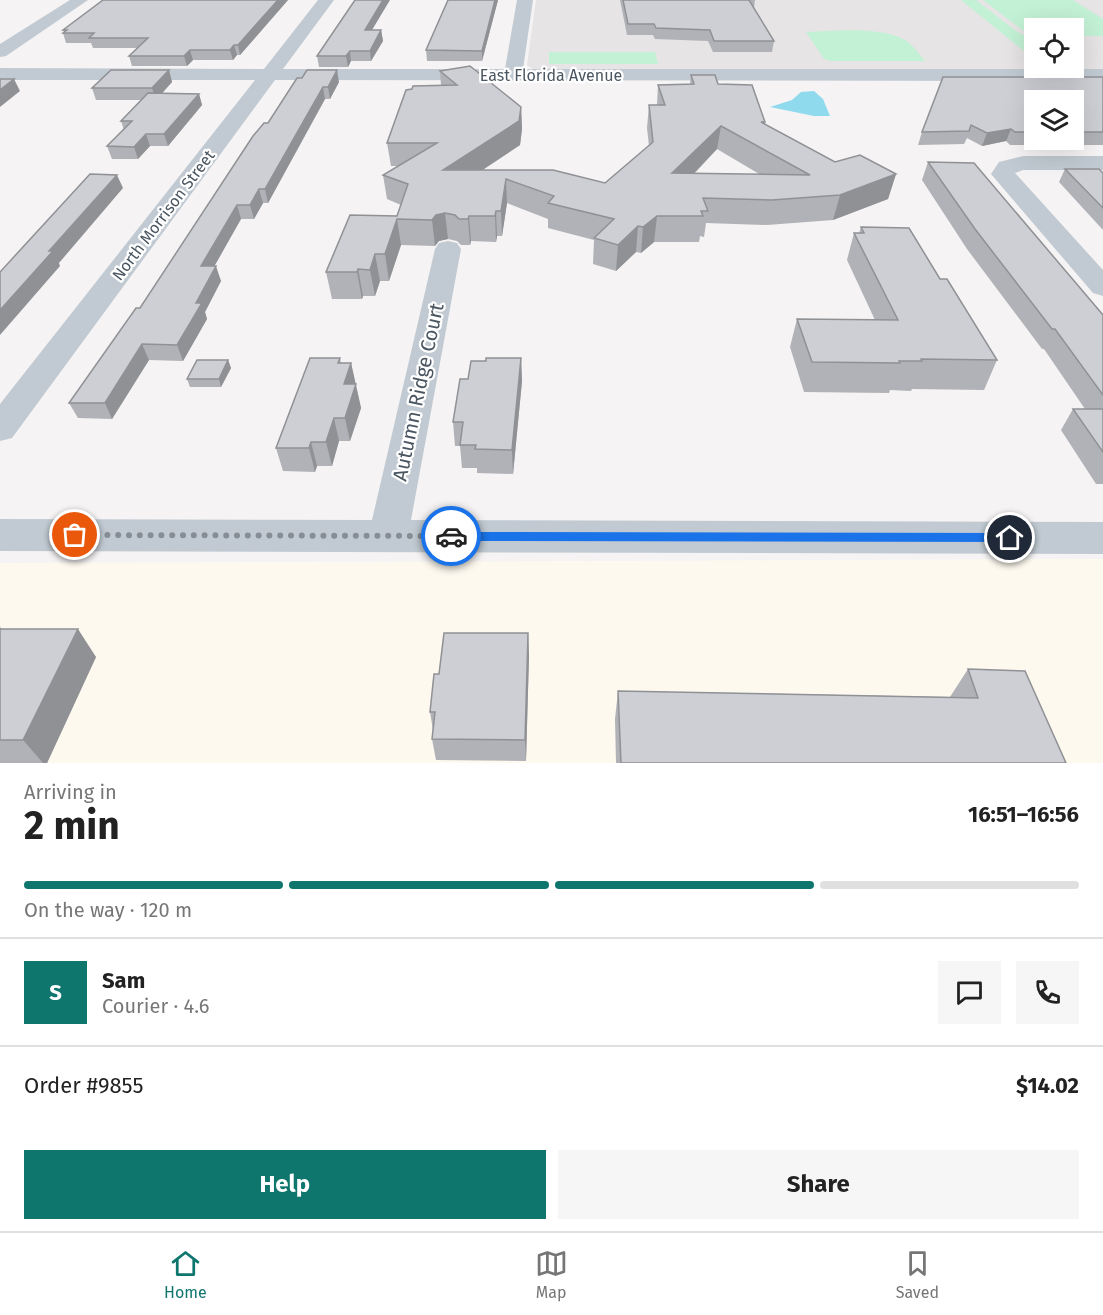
<!DOCTYPE html>
<meta charset="utf-8">
<style>
:root{--surface:#fff;--page:#f6f6f6;--text:#222;--muted:#767676;--line:#e0e0e0;--accent:#0f766e}
body{margin:0;font-family:"Fira Sans",sans-serif;background:var(--page);color:var(--text);height:100vh;display:flex;flex-direction:column;font-size:22px;white-space:nowrap}
*{box-sizing:border-box;margin:0}
p{font-size:20px;color:var(--muted)}
.icon{flex:none;width:33px;height:33px;fill:none;stroke:currentColor;stroke-width:2;stroke-linecap:round;stroke-linejoin:round}
.map{position:relative;height:763px;overflow:hidden}
.panel{display:flex;flex-direction:column;background:var(--surface);flex:1}
.panel>*{flex:none}
.tools{position:absolute;left:1024px;top:18px;display:grid;gap:12px}
.tools a{display:grid;place-items:center;width:60px;height:60px;border-radius:0px;background:var(--surface);box-shadow:0 6px 24px #0002;font-size:30px}
.pin{position:absolute;display:grid;place-items:center;width:51px;height:51px;color:#fff;margin:-26px;border:3px solid #fff;border-radius:50%;box-shadow:0 2px 6px #0007}
.courier{position:absolute;display:grid;place-items:center;width:60px;height:60px;margin:-30px;border:4px solid #1a73e8;border-radius:50%;background:#fff;color:#222;box-shadow:0 2px 8px #0007}
.summary em{font-style:normal;font-weight:700}
.summary div{display:flex;flex-direction:column-reverse}
.summary{display:flex;align-items:center;justify-content:space-between;height:102px;padding:0 24px}
h1{font-size:39px;font-weight:700;line-height:45px}
.bar{display:grid;grid-template-columns:repeat(4,1fr);gap:9px 6px;align-content:center;height:72px;padding:0 24px}
.bar i{height:8px;border-radius:4px;background:var(--line)}
.bar .current{background:var(--accent)}
.bar p{grid-column:span 4}
.line{display:flex;align-items:center;gap:15px;padding:0 24px;border-top:2px solid var(--line)}
.line div{flex:1}
.round{display:grid;place-items:center;flex:none;width:63px;height:63px;border-radius:0px;background:var(--page)}
.action{display:flex;gap:12px;margin-top:auto;padding:12px 24px}
.action a{flex:1;height:69px;border-radius:0px;background:var(--accent);color:#fff;font-size:24px;font-weight:700;line-height:69px;text-align:center}
.action a+a{background:var(--page);color:var(--text)}
.tabs{display:flex;justify-content:space-around;align-items:center;height:84px;border-top:2px solid var(--line);background:var(--surface);font-size:16px;color:var(--muted)}
.tabs a{display:grid;justify-items:center;gap:3px}
.tabs .current{color:var(--accent)}
.map>svg:first-child{display:block}
.commercial{fill:#fdf9ef}
.education{fill:#e6e4e5;fill-rule:evenodd}
.green{fill:#c3f1d5}
.water{fill:#90daee}
.lines{fill:none;stroke-linecap:round;stroke-linejoin:round}
.minor{fill:#c1cad2;fill-rule:evenodd}
.wall{fill:#b0b2b7;fill-rule:evenodd}
.shaded-wall{fill:#909195}
.building{fill:#cdcfd5;stroke:#909195;stroke-width:1.5;fill-rule:evenodd}
.route{fill:#1a73e8}
.done{stroke:#868d94;stroke-width:6;stroke-dasharray:0 10.8}
.labels{text-anchor:middle;stroke-width:4.5;stroke-linejoin:round;paint-order:stroke}
.far-street-label{font-size:16px;fill:#4a5661;stroke:#fff}
.street-label{font-size:20px;fill:#4a5661;stroke:#fff}
</style>
<div class="map">
<svg width="1103" height="763" viewBox="0 0 1103 763">
<rect width="100%" height="100%" fill="#f5f3f3"/>
<polygon class="commercial" points="1103,559 1103,763 0,763 0,563"/>
<path class="education" d="M536,0H1103V71L534,70L527,65ZM1035,28H1074V68H1035Z"/>
<g class="green">
<polygon points="961,0 976,0 1016,31 1035,41 1035,60"/>
<polygon points="983,0 1073,0 1103,19 1103,36 1074,36 1074,28 1035,28 1035,36 1030,36"/>
<path d="M806,32C833,31 881,26 905,40C913,45 919,54 925,61H831L824,59Z"/>
<polygon points="549,52 655,52 658,64 549,64"/>
</g>
<polygon class="water" points="814,91 823,99 830,116 814,116 770,107 792,100 801,92"/>
<g class="lines">
<g class="minor">
<polygon points="70,0 88,0 6,56 0,57 0,44"/>
<polygon points="318,0 334,0 283,69 505,69 517,0 533,0 523,69 1103,69 1103,81 275,80 12,438 0,441 0,404 255,80 0,80 0,68 264,69"/>
<polygon points="1023,156 1103,156 1103,170 1023,170 1015,173 1103,270 1103,296 1093,293 991,174 999,162"/>
<polygon points="448,241 457,243 461,249 411,520 1103,522 1103,554 0,551 0,519 372,520 435,249 439,243"/>
</g>
</g>
<g class="wall">
<polygon points="288,0 240,55 237,55 233,60 193,60 187,66 132,66 129,56 137,48 93,48 91,43 66,43 63,33 64,32 63,30"/>
<polygon points="498,0 482,61 427,61 426,50"/>
<polygon points="620,0 755,0 754,8 774,41 772,52 713,52 708,41 655,39 653,35 627,35"/>
<polygon points="372,30 381,30 383,41 371,61 351,61 348,67 319,67 317,56"/>
<polygon points="169,70 172,82 162,93 199,94 202,105 168,146 150,146 138,159 112,159 107,146 124,130 121,121 141,100 96,100 92,88"/>
<path d="M440,71L521,107L522,129L520,145L482,170L605,183L649,146L647,128L649,105H657L658,85L690,84L691,75L718,84L765,122V124L835,162L896,174L888,199L833,220L767,225L706,223L704,237L700,236L699,242H654L641,253L636,252L616,271L593,264L594,240L548,228V219L507,203L502,236H497L496,242L471,241L470,245H461L457,241L448,239L439,241L435,246L401,245L389,281H380L375,296H363L362,299H332L326,272L397,216L401,205L387,199L383,175L398,166H391L387,143L441,85ZM717,149L761,175L694,174Z"/>
<path d="M1103,77V145H1010L1006,141L982,146L967,138L964,144L918,145L922,132ZM1035,100H1074V140H1035Z"/>
<polygon points="297,78 339,82 330,99 325,99 268,203 263,203 254,219 241,219 214,266 221,281 205,312 207,319 183,361 149,360 112,419 78,418 69,403 140,308 268,123"/>
<polygon points="928,162 1103,315 1103,484 1096,484 1061,430 1073,409 1085,409 1044,349 1042,349 967,249 922,180"/>
<polygon points="1065,169 1103,173 1103,230 1059,182"/>
<polygon points="861,227 997,360 984,390 912,389 911,391 890,390 889,393 804,392 790,347 797,319 875,320 847,260 854,233 859,233"/>
<polygon points="340,358 341,363 351,363 361,408 350,441 339,441 332,466 317,466 315,472 283,471 276,448"/>
<polygon points="521,358 522,381 513,474 477,473 477,468 462,468 460,446 455,446 453,422 468,379 486,361"/>
<polygon points="228,360 231,368 221,387 190,387 187,379"/>
<polygon points="0,627 2,629 96,657 47,763 0,763"/>
<polygon points="528,633 529,656 526,761 436,760 432,739 433,730 430,712 439,674"/>
<polygon points="968,669 1066,763 616,763 615,719 618,691 950,697"/>
</g>
<g class="shaded-wall">
<polygon points="278,0 288,0 240,55 238,45"/>
<polygon points="383,0 390,0 366,40 365,30"/>
<polygon points="495,0 498,0 482,61 482,51"/>
<polygon points="381,30 383,41 371,61 370,51"/>
<polygon points="234,45 237,55 233,60 230,50"/>
<polygon points="190,50 193,60 187,66 184,56"/>
<polygon points="350,51 351,61 348,67 346,56"/>
<polygon points="169,70 172,82 156,100 152,88"/>
<polygon points="337,70 339,82 330,99 328,87"/>
<polygon points="14,79 20,91 0,107 0,90"/>
<polygon points="323,87 325,99 268,203 265,189"/>
<polygon points="199,94 202,105 168,146 164,134"/>
<polygon points="521,107 522,129 520,145 445,195 443,170"/>
<polygon points="721,126 717,149 670,198 672,173"/>
<polygon points="1011,129 1006,141 982,146 987,133"/>
<polygon points="146,134 150,146 138,159 134,147"/>
<polygon points="896,174 888,199 833,220 840,195"/>
<polygon points="117,175 123,188 59,263 60,266 0,335 0,310 49,251"/>
<polygon points="506,179 507,203 502,236 501,211"/>
<polygon points="259,189 263,203 254,219 250,205"/>
<polygon points="237,205 241,219 206,281 201,266"/>
<polygon points="496,211 497,236 496,242 495,216"/>
<polygon points="445,213 448,239 439,241 435,246 432,220 436,215"/>
<polygon points="469,216 471,241 470,245 468,219"/>
<polygon points="657,216 654,242 641,253 643,227"/>
<polygon points="397,219 401,245 389,281 385,254"/>
<polygon points="638,226 636,252 616,271 618,245"/>
<polygon points="375,254 380,281 375,296 370,270"/>
<polygon points="216,266 221,281 205,312 207,319 183,361 177,345 196,303"/>
<polygon points="358,269 363,296 362,299 357,272"/>
<polygon points="142,344 149,360 112,419 105,403"/>
<polygon points="521,358 522,381 513,474 512,450"/>
<polygon points="228,360 231,368 221,387 219,379"/>
<polygon points="351,363 361,408 350,441 345,418 344,384"/>
<polygon points="334,418 339,441 332,466 326,442"/>
<polygon points="311,442 317,466 315,472 309,448"/>
<polygon points="78,629 96,657 47,763 43,763 23,740"/>
<polygon points="528,633 529,656 526,761 525,740"/>
</g>
<g class="building">
<polygon points="103,0 278,0 238,45 234,45 230,50 190,50 184,56 129,56 148,38 89,38 94,33 63,33 67,30 63,30"/>
<polygon points="355,0 383,0 365,30 381,30 370,51 350,51 346,56 317,56"/>
<polygon points="448,0 495,0 482,51 426,50"/>
<polygon points="623,0 749,0 774,41 714,41 710,30 656,28 654,24 628,24"/>
<path d="M470,66L521,107L519,121L443,170H553L605,183L653,142L649,105H665L658,85L694,84L691,75H715L718,84L752,85L765,122H761L835,162L860,155L896,174L840,195L772,200L703,198L708,211H701L703,216H657L643,227L638,226L618,245L594,238L614,219L548,203L554,196L506,179L501,211H496L495,216H469L468,219H459L455,215L445,213L436,215L432,220L397,219L385,254H375L370,270L358,269L357,272H326L350,215L397,216L408,184L383,175L437,143H387L406,90L412,89L413,86L457,85L440,71ZM721,126L810,175L672,173Z"/>
<polygon points="111,70 169,70 152,88 92,88"/>
<polygon points="307,70 337,70 328,87 323,87 265,189 259,189 250,205 237,205 201,266 216,266 196,303 202,303 177,345 142,344 105,403 69,403 136,308 140,308 253,136 264,123 268,123 297,78 302,78"/>
<polygon points="943,77 1103,77 1103,132 1074,132 1074,100 1035,100 1035,132 1015,132 1011,129 987,133 971,125 969,131 922,132"/>
<polygon points="0,79 14,79 0,90"/>
<polygon points="148,93 199,94 164,134 146,134 134,147 107,146 132,121 121,121"/>
<polygon points="928,162 974,163 1103,315 1103,395 1055,329 1052,329 975,229"/>
<polygon points="1065,169 1099,169 1103,173 1103,208"/>
<polygon points="90,174 117,175 49,251 53,251 0,310 0,272"/>
<polygon points="861,227 909,228 940,279 947,279 997,360 921,359 922,361 899,361 900,363 812,362 797,319 898,320 854,233 864,233"/>
<polygon points="310,358 340,358 338,363 351,363 344,384 356,384 345,418 334,418 326,442 311,442 309,448 276,448"/>
<polygon points="486,358 521,358 512,450 475,449 476,445 460,445 463,422 453,422 460,379 468,379 471,361 486,361"/>
<polygon points="197,360 228,360 219,379 187,379"/>
<polygon points="1073,409 1103,409 1103,452"/>
<polygon points="0,629 78,629 23,740 0,740"/>
<polygon points="444,633 528,633 525,740 432,739 435,712 430,712 434,674 439,674"/>
<polygon points="968,669 1025,671 1066,763 621,763 618,691 978,698"/>
</g>
<polygon class="route" points="451,532 1010,533 1016,538 1010,542 451,541 445,536"/>
<g class="lines">
<polyline class="done" points="75,535 451,536"/>
</g>
<g class="labels">
<g class="far-street-label">
<text x="551" y="81">East Florida Avenue</text>
<text transform="translate(163 215) rotate(-53)" y="6">North Morrison Street</text>
</g>
<g class="street-label">
<text transform="translate(418 392) rotate(-78)" y="7">Autumn Ridge Court</text>
</g>
</g>
</svg>
<div class="tools">
<a><svg class="icon" aria-label="locate" viewBox="0 0 24 24"><circle cx="12" cy="12" r="6"/><path d="M12 2v4M12 18v4M2 12h4M18 12h4"/></svg></a>
<a><svg class="icon" aria-label="layers" viewBox="0 0 24 24"><path d="M12 4l9 5-9 5-9-5zM3 14l9 5 9-5"/></svg></a>
</div>
<div class="pin" style="left:75px;top:535px;background:#ea580c"><svg class="icon" aria-label="bag" viewBox="0 0 24 24"><path d="M5 8h14l-1 12H6zM9 8a3 3 0 0 1 6 0"/></svg></div>
<div class="pin" style="left:1010px;top:538px;background:#1f2937"><svg class="icon" aria-label="home" viewBox="0 0 24 24"><path d="M3 11l9-7 9 7M6 9v11h12V9"/></svg></div>
<div class="courier" style="left:451px;top:536px"><svg class="icon" aria-label="car" viewBox="0 0 24 24"><path d="M5 17H2v-5l4-1 3-4h7l3 4 3 1v5h-3M9 17h6M6 11h13"/><circle cx="7" cy="17" r="2"/><circle cx="17" cy="17" r="2"/></svg></div>
</div>
<section class="panel">
<div class="summary"><div><h1>2 min</h1><p>Arriving in</p></div><em>16:51–16:56</em></div>
<div class="bar"><i class="current"></i><i class="current"></i><i class="current"></i><i></i><p>On the way · 120 m</p></div>
<div class="line" style="height:108px"><b class="round" style="background:var(--accent);color:#fff">S</b><div><b>Sam</b><p>Courier · 4.6</p></div><a class="round"><svg class="icon" aria-label="chat" viewBox="0 0 24 24"><path d="M4 5h16v11H9l-5 4z"/></svg></a><a class="round"><svg class="icon" aria-label="phone" viewBox="0 0 24 24"><path d="M5 4h4l2 5-3 2q2 4 5 5l2-3 5 2v4C11 20 4 13 5 4z"/></svg></a></div>
<div class="line" style="height:78px"><div>Order #9855</div><b>$14.02</b></div>
<div class="action"><a>Help</a><a>Share</a></div>
</section>
<nav class="tabs">
<a class="current"><svg class="icon" aria-label="home" viewBox="0 0 24 24"><path d="M3 11l9-7 9 7M6 9v11h12V9"/></svg>Home</a>
<a><svg class="icon" aria-label="map" viewBox="0 0 24 24"><path d="M3 6l6-2 6 2 6-2v14l-6 2-6-2-6 2zM9 4v14M15 6v14"/></svg>Map</a>
<a><svg class="icon" aria-label="saved" viewBox="0 0 24 24"><path d="M7 4h10v16l-5-4-5 4z"/></svg>Saved</a>
</nav>
